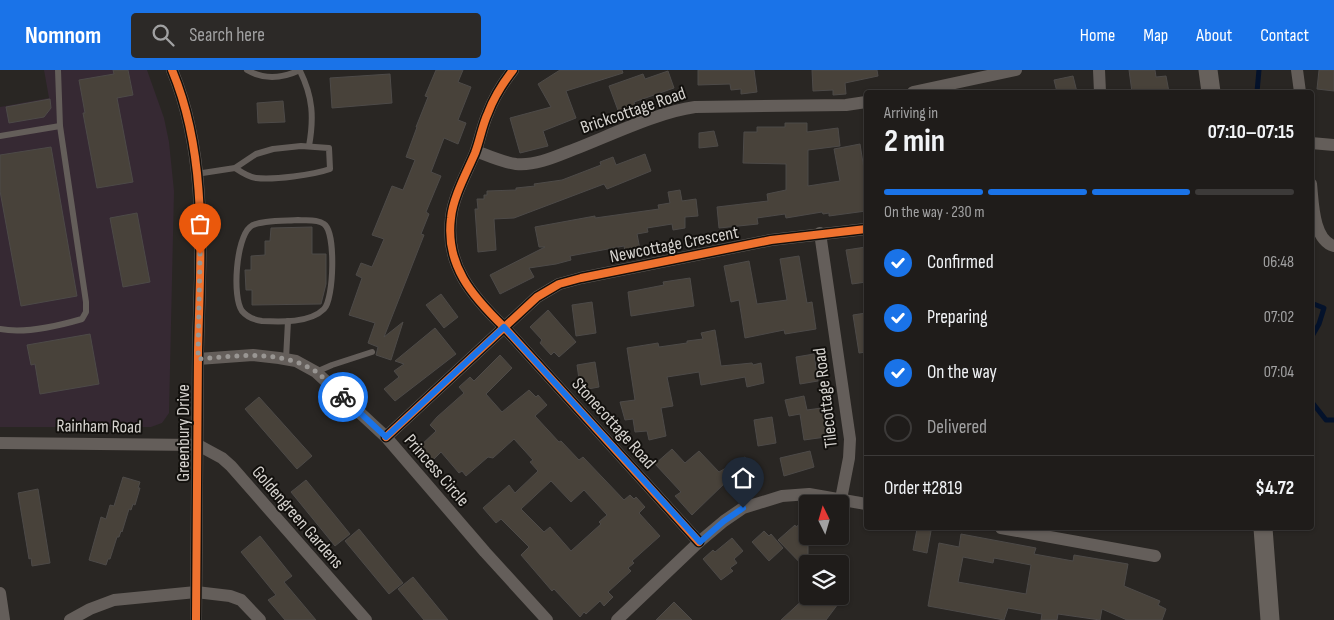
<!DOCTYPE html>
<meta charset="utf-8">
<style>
:root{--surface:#1f1c1a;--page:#2c2927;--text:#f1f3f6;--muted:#a1a1a2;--line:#3c3a39;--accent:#1a73e8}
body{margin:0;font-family:"Sofia Sans Condensed",sans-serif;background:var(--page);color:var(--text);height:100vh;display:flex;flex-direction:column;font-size:19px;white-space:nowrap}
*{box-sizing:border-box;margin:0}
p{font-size:16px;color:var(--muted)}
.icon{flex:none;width:28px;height:28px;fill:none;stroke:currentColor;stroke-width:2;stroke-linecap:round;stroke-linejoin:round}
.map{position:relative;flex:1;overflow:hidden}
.sheet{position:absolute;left:864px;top:20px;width:450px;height:440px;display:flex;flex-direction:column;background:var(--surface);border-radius:5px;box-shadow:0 1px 4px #0004,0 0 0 1px var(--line)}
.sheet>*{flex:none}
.needle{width:32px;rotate:355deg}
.tools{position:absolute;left:799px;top:425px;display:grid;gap:10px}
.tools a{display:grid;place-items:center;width:50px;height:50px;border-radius:5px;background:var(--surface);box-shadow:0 1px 4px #0004,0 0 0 1px var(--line);font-size:25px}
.pin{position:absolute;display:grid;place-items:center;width:42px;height:42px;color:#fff;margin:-51px -21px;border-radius:50% 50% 50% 0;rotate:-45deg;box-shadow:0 0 5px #0007}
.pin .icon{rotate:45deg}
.courier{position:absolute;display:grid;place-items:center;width:50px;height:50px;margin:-25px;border:4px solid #1a73e8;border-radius:50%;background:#fff;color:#222;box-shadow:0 1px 6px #0007}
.summary em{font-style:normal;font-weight:700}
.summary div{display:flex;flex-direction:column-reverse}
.summary{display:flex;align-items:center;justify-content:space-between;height:85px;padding:0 20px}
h1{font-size:32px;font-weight:700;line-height:38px}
.bar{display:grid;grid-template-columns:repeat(4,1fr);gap:8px 5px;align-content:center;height:60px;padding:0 20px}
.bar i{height:6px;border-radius:4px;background:var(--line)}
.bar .on{background:var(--accent)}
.bar p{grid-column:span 4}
.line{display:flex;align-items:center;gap:12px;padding:0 20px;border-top:1px solid var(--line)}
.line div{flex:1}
ol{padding:0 20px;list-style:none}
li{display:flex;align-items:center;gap:15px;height:55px}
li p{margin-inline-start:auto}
li .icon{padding:5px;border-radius:50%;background:var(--accent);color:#fff;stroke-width:4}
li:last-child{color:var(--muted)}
li i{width:28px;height:28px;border:2px solid var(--line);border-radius:50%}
header{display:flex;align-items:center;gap:30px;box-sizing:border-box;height:70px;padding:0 25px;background:var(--accent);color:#fff}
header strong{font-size:24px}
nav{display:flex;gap:28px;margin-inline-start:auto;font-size:18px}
.search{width:350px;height:45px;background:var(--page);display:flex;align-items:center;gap:12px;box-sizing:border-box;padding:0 18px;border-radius:5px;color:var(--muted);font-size:19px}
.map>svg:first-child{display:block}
.industrial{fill:#362933}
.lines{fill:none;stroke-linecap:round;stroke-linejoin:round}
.stream{stroke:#04122b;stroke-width:5}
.building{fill:#48423a;stroke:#4d4a48;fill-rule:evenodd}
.service{stroke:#645e5a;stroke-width:6}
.minor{stroke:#645e5a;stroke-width:12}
.secondary{stroke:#67615c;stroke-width:19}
.cycleway-casing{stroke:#12100d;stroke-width:11}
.cycleway{stroke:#ef722f;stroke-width:8}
.done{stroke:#999693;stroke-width:5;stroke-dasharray:0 9}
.route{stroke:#1a73e8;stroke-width:6}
.labels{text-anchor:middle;stroke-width:4;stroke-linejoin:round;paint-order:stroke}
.street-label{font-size:18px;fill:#d6d3cf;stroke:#12100d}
</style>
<header>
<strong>Nomnom</strong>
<div class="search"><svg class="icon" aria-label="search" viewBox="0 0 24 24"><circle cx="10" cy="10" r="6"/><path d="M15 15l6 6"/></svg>Search here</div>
<nav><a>Home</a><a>Map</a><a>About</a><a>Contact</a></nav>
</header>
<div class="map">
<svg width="1334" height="550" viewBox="0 0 1334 550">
<rect width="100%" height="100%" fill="#292623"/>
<polygon class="industrial" points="44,0 147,0 164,48 169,72 174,121 169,343 162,353 151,357 0,357 0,37 49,28"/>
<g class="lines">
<g class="stream">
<polyline points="1257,22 1259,0"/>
<polyline points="1311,233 1324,238 1319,254 1311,268"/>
<polyline points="1311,331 1326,350 1334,350"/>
</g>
</g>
<g class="building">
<polygon points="113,0 128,0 133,25 117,28 133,112 97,118 83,43 85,43 79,10 114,4"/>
<polygon points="436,0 463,0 458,12 471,17 458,50 466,53 458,74 444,68 431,102 441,106 426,142 429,144 421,164 424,165 384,267 403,252 391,290 376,285 378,277 368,273 375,253 349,245 362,208 356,205 361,193 372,197 384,169 372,165 392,116 403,120 415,90 406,87 417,57 416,57 428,27 425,26"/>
<polygon points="560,0 622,0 623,3 566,21 576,48 543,61 548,76 520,83 510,48 551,37 538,14"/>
<polygon points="698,0 754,0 757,22 741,24 741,19 731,20 730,14 698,15"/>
<polygon points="812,0 877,0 878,6 845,13 846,24 833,25 833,20 813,21"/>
<polygon points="1129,0 1155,0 1156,7 1166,6 1169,22 1132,22"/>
<polygon points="1319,0 1334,0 1334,21 1317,19"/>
<polygon points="668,1 674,18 634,32 635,36 619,43 609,16 643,4 645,9"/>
<polygon points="390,4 392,33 332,38 330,8"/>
<polygon points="1073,6 1077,22 1057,22 1054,10"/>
<polygon points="50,29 51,38 44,47 9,53 6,37"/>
<polygon points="283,31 285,52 258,53 257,33"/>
<polygon points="785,53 807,53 807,62 838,58 840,76 808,80 808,116 840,111 834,79 860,74 866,112 866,141 829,146 829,143 823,144 822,142 786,148 785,144 757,148 758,154 719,158 717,137 768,131 767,124 786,120 786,94 743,93 744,62 757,62 757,57 785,57"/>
<polygon points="714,61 718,76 699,78 699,63"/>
<polygon points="51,77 77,226 21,236 0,121 0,85"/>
<polygon points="645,84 651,101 607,119 604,114 514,148 494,149 496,180 478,182 475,139 478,139 477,129 484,129 484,125 487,125 487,121 516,120 516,118 535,116 534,114 562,110 601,95 600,92 613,87 616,95"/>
<polygon points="680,120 682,131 696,129 698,146 685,147 685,158 673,160 672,154 647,158 648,162 637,164 640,179 625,181 624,176 570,186 571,190 556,194 529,198 534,207 500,224 490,205 545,177 539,177 535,157 595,146 595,148 659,139 658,135 670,133 668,122"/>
<polygon points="137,143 150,212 123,217 110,148"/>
<polygon points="312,157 312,184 326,184 326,214 321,234 252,235 252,220 246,220 245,200 251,200 251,186 265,185 265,171 270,171 271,158"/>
<polygon points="866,177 866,212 852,214 846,180"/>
<polygon points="799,186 807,233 812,232 816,259 785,264 784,260 745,268 739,230 731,232 724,196 749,191 757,234 787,230 780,189"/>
<polygon points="690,208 694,236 631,246 628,222 664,215 663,212"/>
<polygon points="441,224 458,247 444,258 426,235"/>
<polygon points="592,232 596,263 576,266 572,235"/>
<polygon points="548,240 576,272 559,287 554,282 551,285 540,273 542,270 530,257"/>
<polygon points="866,243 866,282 859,283 853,245"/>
<polygon points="435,258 456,284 395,331 384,319 399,307 394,301 404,294 395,291"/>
<polygon points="715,260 721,296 752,293 753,295 761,293 764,313 747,317 745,307 701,315 699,302 667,307 673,336 661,338 666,366 649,370 647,361 635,362 633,349 625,350 620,332 635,330 627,278 658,273 659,277 687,273 687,271 703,269 701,263"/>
<polygon points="90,264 99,314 40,324 35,294 31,295 27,275"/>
<polygon points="814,284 818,311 800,314 796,287"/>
<path d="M500,285L512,298L486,324L502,342L529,320L536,327L538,325L547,335L535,346L559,372L561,371L579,390L583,387L624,430L630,425L634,429L636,427L645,437L639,443L660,466L632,491L634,493L628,498L631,501L608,522L613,527L604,536L600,531L586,544L584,542L580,547L554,519L552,521L521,485L529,477L501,449L496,453L483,438L509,415L515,423L538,401L530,392L533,390L514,369L493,388L488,387L466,406L462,401L459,403L441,382L431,392L418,378L436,361L430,355L437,347L464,323L459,317L470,307L474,311ZM551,411L571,432L584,420L607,445L599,452L601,454L571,481L550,457L544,462L521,439Z"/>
<polygon points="595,292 599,317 588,319 580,316 577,295"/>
<polygon points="804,326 807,340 829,337 833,366 804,370 800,344 789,346 785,330"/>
<polygon points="259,327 312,386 297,399 245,339"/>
<polygon points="772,347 776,373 758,376 754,350"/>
<polygon points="672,379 685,393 699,381 719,402 745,387 748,392 746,394 751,402 745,405 746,408 731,416 728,410 692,445 675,426 681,422 655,394"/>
<polygon points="810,381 814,397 784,406 780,388"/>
<polygon points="123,407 140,412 138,418 140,418 135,435 133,434 131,440 129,439 122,462 121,461 119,467 117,467 110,489 108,489 106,495 89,490 101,447 106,449 110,435 114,436"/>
<polygon points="306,410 350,464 335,476 291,422"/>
<polygon points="38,419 50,493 32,496 31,488 29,489 18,423"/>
<polygon points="808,447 808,501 778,470 795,455 796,457"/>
<polygon points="359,459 403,513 389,524 345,471"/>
<polygon points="917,459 931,461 927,483 913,480"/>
<polygon points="764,461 769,466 771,464 783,478 769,491 752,472"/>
<path d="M961,464L1036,478L1034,484L1073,491L1074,485L1128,494L1124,516L1160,531L1158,535L1166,539L1162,550H1127L1102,539L1100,550L1058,544L1057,550H1041L1042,544L1008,538L1004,550L928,536L939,473L959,477ZM963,487L993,493L994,488L1031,495L1026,524L958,512Z"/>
<polygon points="260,466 292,506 284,512 316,550 285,550 268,530 276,525 241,482"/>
<polygon points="732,468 743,481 734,489 737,493 730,498 733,501 721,510 703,489 713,480 715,482"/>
<polygon points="413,507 448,550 424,550 398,519"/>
<polygon points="807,526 844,526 826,550 781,550"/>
<polygon points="674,532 692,550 656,550"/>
</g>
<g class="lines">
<g class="service">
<path d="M247,0C264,10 283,8 300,0"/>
<path d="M300,1C313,27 314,48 309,76"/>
<polyline points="0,66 60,56"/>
<path d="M196,104L235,98L256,84L273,79L301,76L329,78L330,99C313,105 274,110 256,108C248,107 241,102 235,98"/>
<path d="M298,150C306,151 318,149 324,154C336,162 334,229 324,239C310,253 281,252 262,251C255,250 247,247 242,241C232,227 236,169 250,157C257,150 287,151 298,150Z"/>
<path d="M0,259C25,264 58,256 82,249L86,242V232L60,56L58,0"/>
<polyline points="286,289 288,251"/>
<polyline points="316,302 332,295 372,282"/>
</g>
<g class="minor">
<path d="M172,0C209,88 200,188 198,281C197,370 196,460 196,550"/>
<path d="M513,0C503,13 494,27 488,43C482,56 480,70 475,83C467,102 453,127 451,148C445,195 472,226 504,257L699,472"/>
<polyline points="1099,0 1100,22"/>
<polyline points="1297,0 1300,22"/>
<polyline points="913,22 1016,0"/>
<polyline points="1311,73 1334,75"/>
<path d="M476,81C489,86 502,92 516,94C536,96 557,86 575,79C611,65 658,42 695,37L846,35L866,32"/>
<path d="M1311,114C1313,132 1313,170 1334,176"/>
<polyline points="820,163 850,369 849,388 841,429"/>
<polyline points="198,289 253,285 279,288 296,291 316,302 386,367 485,482 547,550"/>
<polyline points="386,367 537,227 559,214 581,208 771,170 866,159"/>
<polyline points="0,373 198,375 222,388 231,396 366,550"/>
<polyline points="1001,458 1155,486"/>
<polyline points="0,523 4,550"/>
<polyline points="70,550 90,539 114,530 196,522 230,526 241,530 260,550"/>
<polyline points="617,550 699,472 724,451 743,438 782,426 809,424 866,434"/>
</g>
<g class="secondary">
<polyline points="1208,0 1211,22"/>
<polyline points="1263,458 1270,550"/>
</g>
<defs>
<g id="cycleway">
<path d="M172,0C209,88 200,188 198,281C197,370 196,460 196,550"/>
<path d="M513,0C503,13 494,27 488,43C482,56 480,70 475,83C467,102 453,127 451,148C445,195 472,226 504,257L699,472"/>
<polyline points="386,367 537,227 559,214 581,208 771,170 866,159"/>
</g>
</defs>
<use href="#cycleway" class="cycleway-casing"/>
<use href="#cycleway" class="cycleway"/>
</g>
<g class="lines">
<path class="done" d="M200,184L198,289C237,286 280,279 315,301C325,308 334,319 343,327"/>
<polyline class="route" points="343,327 386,367 504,257 700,472 724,451 743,438"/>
</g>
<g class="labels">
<g class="street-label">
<text transform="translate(633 40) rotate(-19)" y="6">Brickcottage Road</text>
<text transform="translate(674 174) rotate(-11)" y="6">Newcottage Crescent</text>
<text transform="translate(825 328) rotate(-97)" y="6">Tilecottage Road</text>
<text transform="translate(614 353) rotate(48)" y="6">Stonecottage Road</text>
<text transform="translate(99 356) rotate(1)" y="6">Rainham Road</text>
<text transform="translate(183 363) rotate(-90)" y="6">Greenbury Drive</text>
<text transform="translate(437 400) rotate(49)" y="6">Princess Circle</text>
<text transform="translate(298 447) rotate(49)" y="6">Goldengreen Gardens</text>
</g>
</g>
</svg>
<div class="tools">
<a><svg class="needle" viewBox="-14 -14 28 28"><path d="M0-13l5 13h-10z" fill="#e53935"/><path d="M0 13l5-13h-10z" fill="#a1a1a2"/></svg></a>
<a><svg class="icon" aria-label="layers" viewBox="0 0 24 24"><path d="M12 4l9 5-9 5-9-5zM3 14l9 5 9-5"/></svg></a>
</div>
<div class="pin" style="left:200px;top:184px;background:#ea580c"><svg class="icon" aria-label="bag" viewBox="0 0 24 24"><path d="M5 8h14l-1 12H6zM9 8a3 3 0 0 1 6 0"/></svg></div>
<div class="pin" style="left:743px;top:438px;background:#1f2937"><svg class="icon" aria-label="home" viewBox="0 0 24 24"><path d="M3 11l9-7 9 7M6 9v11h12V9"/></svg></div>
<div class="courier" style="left:343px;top:327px"><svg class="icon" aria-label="bike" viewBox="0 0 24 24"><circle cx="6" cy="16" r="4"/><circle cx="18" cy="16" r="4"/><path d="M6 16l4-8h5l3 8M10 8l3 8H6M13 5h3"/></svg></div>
<section class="sheet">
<div class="summary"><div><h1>2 min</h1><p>Arriving in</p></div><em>07:10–07:15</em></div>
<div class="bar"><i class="on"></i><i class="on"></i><i class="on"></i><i></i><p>On the way · 230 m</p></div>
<ol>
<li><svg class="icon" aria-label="check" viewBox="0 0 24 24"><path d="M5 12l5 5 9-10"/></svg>Confirmed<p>06:48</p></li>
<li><svg class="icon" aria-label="check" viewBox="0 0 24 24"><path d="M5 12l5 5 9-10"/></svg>Preparing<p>07:02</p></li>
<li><svg class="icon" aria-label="check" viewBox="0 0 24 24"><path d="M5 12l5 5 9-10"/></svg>On the way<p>07:04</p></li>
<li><i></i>Delivered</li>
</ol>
<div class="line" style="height:65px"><div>Order #2819</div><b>$4.72</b></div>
</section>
</div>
